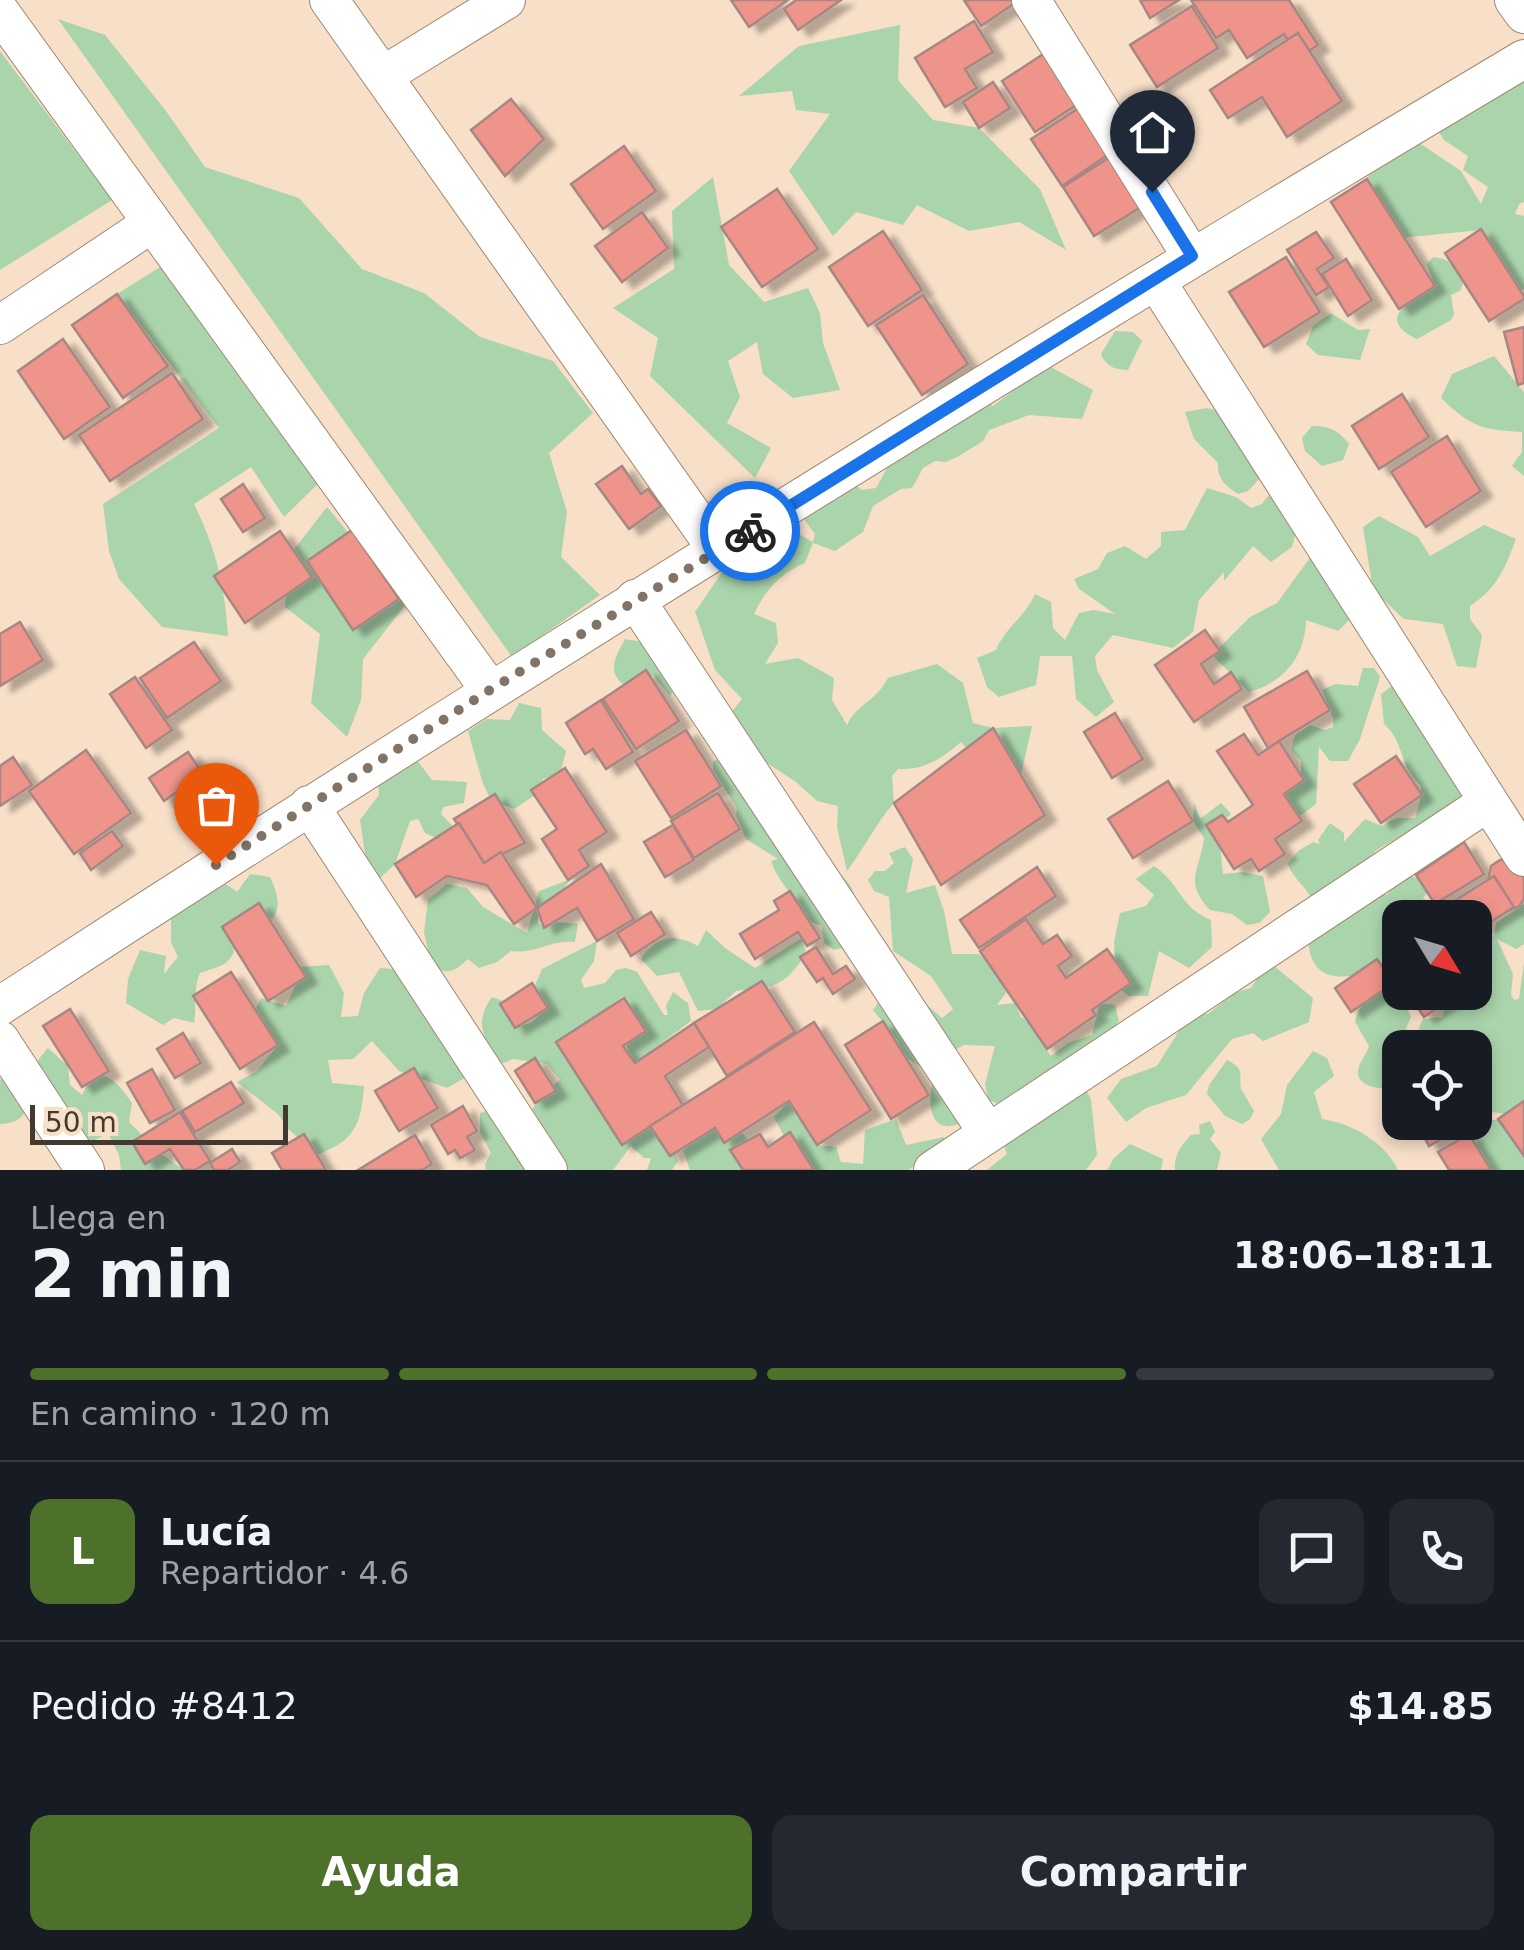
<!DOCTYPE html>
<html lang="es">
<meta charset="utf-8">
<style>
:root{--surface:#171b24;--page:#242831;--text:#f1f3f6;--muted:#9ea1a6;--line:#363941;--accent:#4d712a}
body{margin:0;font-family:"DejaVu Sans",sans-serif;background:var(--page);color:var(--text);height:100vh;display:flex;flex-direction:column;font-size:38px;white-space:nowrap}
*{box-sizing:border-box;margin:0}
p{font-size:32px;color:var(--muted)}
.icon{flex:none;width:55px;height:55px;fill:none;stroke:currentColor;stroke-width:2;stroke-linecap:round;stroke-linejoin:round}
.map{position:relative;height:1170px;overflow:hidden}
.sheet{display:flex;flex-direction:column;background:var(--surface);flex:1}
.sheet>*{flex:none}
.needle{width:65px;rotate:128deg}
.buttons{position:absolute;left:1382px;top:900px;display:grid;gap:20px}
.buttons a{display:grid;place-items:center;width:110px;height:110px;border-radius:20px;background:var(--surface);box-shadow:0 5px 15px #0003;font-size:50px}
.scale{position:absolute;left:30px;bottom:25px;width:258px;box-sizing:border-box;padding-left:10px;border:5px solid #423930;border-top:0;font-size:28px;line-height:35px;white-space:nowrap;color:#423930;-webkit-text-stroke:8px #f7dfc8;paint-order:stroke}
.pin{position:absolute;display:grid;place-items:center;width:85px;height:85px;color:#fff;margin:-102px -42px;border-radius:50% 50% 50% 0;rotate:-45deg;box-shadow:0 0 10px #0007}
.pin .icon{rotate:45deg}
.courier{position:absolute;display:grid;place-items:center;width:100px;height:100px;margin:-50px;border:8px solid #1a73e8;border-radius:50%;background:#fff;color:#222;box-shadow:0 2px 12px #0007}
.head em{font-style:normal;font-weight:700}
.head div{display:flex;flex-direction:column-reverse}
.head{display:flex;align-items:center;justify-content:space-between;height:170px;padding:0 30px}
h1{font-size:65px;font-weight:700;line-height:75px}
.bar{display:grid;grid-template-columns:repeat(4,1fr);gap:15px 10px;align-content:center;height:120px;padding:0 30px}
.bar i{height:12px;border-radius:8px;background:var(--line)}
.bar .current{background:var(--accent)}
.bar p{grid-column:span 4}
.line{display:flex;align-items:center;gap:25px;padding:0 30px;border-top:2px solid var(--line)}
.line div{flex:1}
.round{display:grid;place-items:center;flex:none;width:105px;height:105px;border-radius:20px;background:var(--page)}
.button{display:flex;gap:20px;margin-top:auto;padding:20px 30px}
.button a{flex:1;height:115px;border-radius:20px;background:var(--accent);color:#fff;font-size:40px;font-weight:700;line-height:115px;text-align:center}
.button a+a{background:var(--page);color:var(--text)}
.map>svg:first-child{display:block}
.green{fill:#aad4ac}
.building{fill:#ef948a;stroke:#a78783;stroke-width:2.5;filter:url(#shadow)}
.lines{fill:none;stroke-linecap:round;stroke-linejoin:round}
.minor-casing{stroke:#9e8873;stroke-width:40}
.minor{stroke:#fff;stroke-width:38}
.done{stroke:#817365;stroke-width:10;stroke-dasharray:0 18}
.route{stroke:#1a73e8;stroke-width:12}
</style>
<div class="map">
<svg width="1524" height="1170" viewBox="0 0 1524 1170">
<defs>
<filter id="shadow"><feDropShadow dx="11" dy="6" stdDeviation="2.5" flood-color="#0004"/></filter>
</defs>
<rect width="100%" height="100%" fill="#f7dfc8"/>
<g class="green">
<polygon points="58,19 105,35 166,111 205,167 299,198 362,269 424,293 480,337 553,361 593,413 549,453 567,512 561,557 600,595 512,657"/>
<polygon points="900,25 898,80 933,120 979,128 1040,189 1066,250 1019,222 969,231 917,205 903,225 856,212 833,236 789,171 830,114 796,110 792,91 739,96 799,46"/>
<polygon points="0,51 112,200 0,270"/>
<polygon points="1524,74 1524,202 1519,204 1515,214 1524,216 1524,289 1519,290 1481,230 1400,238 1367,179 1380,151 1406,134 1461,171 1481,204 1488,187 1463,170 1468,156 1444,140 1437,129 1470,114 1469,105 1497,98 1493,79"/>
<polygon points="713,177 729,265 764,302 808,288 820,313 823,343 840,390 793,398 763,374 757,342 728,361 740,397 727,423 771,448 755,478 650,376 658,338 613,308 674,269 672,211"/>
<path d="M1433,257L1444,259L1465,272L1461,290L1451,295L1454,314L1451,320L1417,339C1372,317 1415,299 1435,287L1427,264Z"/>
<path d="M165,264L325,477L284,517L251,467L194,504C216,548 225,587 228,636L162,627L119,579L109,551L103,504L219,428L117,294Z"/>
<polygon points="1331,313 1358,330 1370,329 1360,360 1318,355 1306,344 1313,326"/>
<path d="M1115,331L1133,332L1142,341L1128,370C1116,370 1106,367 1101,354Z"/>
<path d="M1494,356L1524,392V476L1512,466L1522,452V432C1481,430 1470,426 1441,398L1452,374Z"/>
<path d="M1047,365L1093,390L1082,419L1029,415L989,430L983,441L959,456L946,462L935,461L923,468L912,488L901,489L873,506L863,532L835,551L813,543L805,563C780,574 766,589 754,614L776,623L778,643L765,664L798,658L834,678L832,700L847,725C859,701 874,704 888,678L937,664L963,683L973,723L993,728L1032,726L1020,779L982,766L961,742C941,759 925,770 898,769L892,776L894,803C875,824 864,849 847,871L837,827L838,806L817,801L796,782L730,739L726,719L742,699L715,670L695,612L733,556L795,532L813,542L815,534L800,514L851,482L862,490L876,488L912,423L984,400L993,406Z"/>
<path d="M1207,408L1228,413L1260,478L1248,491L1238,494C1225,485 1217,479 1218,463L1194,439L1185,412Z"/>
<path d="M1312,426C1329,426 1338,430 1349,444L1343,460L1322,466L1305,451L1302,438Z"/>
<path d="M1207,488L1236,497L1251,508L1262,504L1272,491L1298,524L1292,547L1271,562L1253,546L1224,581V572L1199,600L1193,632L1173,648L1113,635L1095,656L1097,670L1114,702L1096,717L1076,699L1072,656H1040L1036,685L999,697L987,687L977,658L996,650C1005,628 1025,617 1035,594L1051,602L1053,628L1065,640L1079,613L1093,610L1115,614L1079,589L1074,579L1098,569L1107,553L1125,546L1146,559L1161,546V532L1185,530Z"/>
<polygon points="327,507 407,603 363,659 361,700 347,737 311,703 320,634 285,607 289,556"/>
<path d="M1379,516L1418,537L1430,556L1484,525L1516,539C1504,570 1498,587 1470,606V619L1482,635L1476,668L1457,666L1443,624L1404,619L1373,590L1363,527Z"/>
<path d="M1312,555L1356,613L1338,631L1306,620C1305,656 1285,682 1249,692L1212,655L1250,617L1277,603Z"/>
<path d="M625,639L664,646L677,685L670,696L653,675L624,685C606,671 616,656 625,639Z"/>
<polygon points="1363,668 1374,668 1380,677 1360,739 1348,761 1330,761 1319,747 1316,804 1299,817 1279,800 1285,783 1301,776 1301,761 1291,750 1295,735 1310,725 1325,730 1333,727 1333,718 1322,690 1335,684 1358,686"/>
<path d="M1408,674L1464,791L1453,807L1378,849L1358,868L1311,897C1304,885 1292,877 1288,864L1298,851L1313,842L1320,844L1318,840L1330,823L1344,833V842L1365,819L1382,826L1396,818H1415L1420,801L1421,786C1398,765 1405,742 1384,724L1381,694Z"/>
<polygon points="519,703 541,708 542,730 566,751 560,774 543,779 540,792 514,809 491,800 483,784 468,731 487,719 510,720"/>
<path d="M738,752L837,872C866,893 854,917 846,947L834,950L824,943L822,926L805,920C796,896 779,884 771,861L778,859L746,839L736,815L737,808L713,770V761Z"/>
<polygon points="416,759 432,780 467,782 464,803 443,807 441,814 452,825 441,840 425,833 418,819 410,821 395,864 376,882 366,860 360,820 379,795 378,776"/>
<path d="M1194,803L1200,819L1221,803L1231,814L1218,825L1223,874L1242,872L1263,876L1270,912L1259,923L1247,925L1232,914L1210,910C1183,881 1200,871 1204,838L1193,821Z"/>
<polygon points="905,847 913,859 906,893 935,885 944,911 952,954 979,954 1001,972 1008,990 997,1005 1015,1003 1021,1017 1037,1027 1042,1044 1051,1056 1068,1043 1092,1035 1100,1003 1115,1005 1119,1021 1094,1051 1029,1082 1025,1098 1006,1108 988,1099 985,1084 995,1046 964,1045 951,1052 944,1051 921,1067 902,1055 898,1041 873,1010 891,985 912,992 942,1018 953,1009 931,976 893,951 889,897 874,891 868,880 875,871 885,871 894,863 889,853"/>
<path d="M1154,866C1182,885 1179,907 1211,920L1212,947L1189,968L1159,951L1148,996H1129L1116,986L1114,942L1120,913L1146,906L1154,895L1136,879Z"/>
<path d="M250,874L270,877C288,915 273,924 238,938C232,965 224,965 200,973C193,987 197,1008 194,1023L174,1018L163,1025L126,1003L128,979L140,950L166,956L164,974L178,957L171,942V887C193,875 217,875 237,892Z"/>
<path d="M1408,874L1422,881L1427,893L1423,898L1433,906V914L1400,918V992L1405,993L1402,995L1411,1017L1405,1031L1408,1047L1400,1048V1090C1388,1088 1356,1091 1358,1070C1359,1063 1367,1053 1369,1046L1355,1022C1360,999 1374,1001 1375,970C1342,981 1309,983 1308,937L1327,921H1343L1369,896L1388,894L1391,882Z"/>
<path d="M571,879L552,903L538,913V922L544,928L557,922L578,924L575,942C547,940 539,954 511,951L497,962L479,968L468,959C454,972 450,974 432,968L424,932L428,900L447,884L467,888L483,907L527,933L539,891Z"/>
<polygon points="1524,904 1524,944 1516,949 1497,939 1513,974 1511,995 1514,1000 1519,999 1524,963 1524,1102 1505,1114 1478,1110 1488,1120 1499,1120 1524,1141 1524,1170 1486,1170 1468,1141 1454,1129 1453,1123 1475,1122 1475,1048 1424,1047 1419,1028 1423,1019 1442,1017 1451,993 1475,992 1475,940 1486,931 1494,937 1496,923"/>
<path d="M706,930L725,948L755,968L802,938L806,953C783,989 775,986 736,991L717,1009L698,1011L679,972L657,976L641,959C656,936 674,933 698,946Z"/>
<path d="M597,941L594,961L581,980L584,988L605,983L616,970L626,968L637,972L664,1015H668L666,1006L673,992L688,1003L691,1021L635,1063H631L627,1046C639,1025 637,1016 623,996L589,1021L625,1134L643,1131L650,1126L673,1149L678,1161L672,1170H647L651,1158H644L631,1146L613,1170H569L532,1110L541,1095L560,1080L547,1064L513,1059L501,1064C484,1041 473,1023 492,997L506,1002L519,1026L531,1023L547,1008L535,985L542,969Z"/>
<polygon points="1268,961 1313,998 1309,1022 1263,1041 1253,1033 1232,1039 1186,1095 1146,1108 1126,1122 1107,1098 1121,1079 1157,1066 1191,1012 1208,1014 1234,993 1251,988"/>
<path d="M329,965L344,993L341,1017L358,1016L364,993L380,968L404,970L473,1073L447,1088L399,1071L372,1041L353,1059L328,1060L332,1083L364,1086C361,1125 355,1140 317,1155L287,1128L279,1115L237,1082L256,1072L277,1046L255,1010L261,998L286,1006L294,989L298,967Z"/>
<path d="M48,1048L68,1066L70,1085L82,1095L93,1072C114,1077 120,1086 132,1103L129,1122L159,1152L184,1170H121L119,1155L108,1133L88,1144L37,1072L38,1060Z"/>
<path d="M1313,1051L1327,1058L1334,1076L1314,1092L1322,1119C1351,1123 1385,1142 1398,1170H1279L1261,1139L1281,1114L1287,1085Z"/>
<path d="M1227,1060C1245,1069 1239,1072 1241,1089L1254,1111L1250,1119L1242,1124L1225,1116L1207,1094L1209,1085Z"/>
<path d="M9,1072L32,1099C24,1116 20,1123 0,1124V1080Z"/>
<path d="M935,1076L961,1123C927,1138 926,1096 935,1076Z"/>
<polygon points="1081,1078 1091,1100 1097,1155 1086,1170 987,1170 1007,1154 1001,1137"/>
<polygon points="788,1102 816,1145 836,1147 841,1162 863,1164 865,1130 896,1119 906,1145 944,1137 944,1148 908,1170 815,1170 785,1138 774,1117"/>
<polygon points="505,1105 532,1170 486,1170 485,1164 491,1153 480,1132 480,1113"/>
<path d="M1210,1121L1215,1132L1210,1139L1221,1153L1217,1170H1175C1174,1154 1181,1146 1191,1135L1200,1134L1199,1125Z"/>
<polygon points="715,1128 742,1133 764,1159 765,1170 690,1170 683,1150"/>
<polygon points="1130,1144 1163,1159 1161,1170 1107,1170 1114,1158"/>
</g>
<g class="building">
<polygon points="731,0 788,0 749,27"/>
<polygon points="796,0 841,0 798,30 784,9"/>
<polygon points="964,0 1017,0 1018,1 981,26"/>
<polygon points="1140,0 1179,0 1150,18"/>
<polygon points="1191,0 1289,0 1318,45 1299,58 1284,34 1247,58 1229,30 1216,38"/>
<polygon points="1192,6 1218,48 1157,87 1130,45"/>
<polygon points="974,21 993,52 965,69 977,88 945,107 915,58"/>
<polygon points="1298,33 1342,101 1287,137 1262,97 1228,118 1210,90"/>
<polygon points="1051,49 1084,100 1035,132 1002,81"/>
<polygon points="993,82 1010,108 979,128 963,102"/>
<polygon points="511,99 544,139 505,176 471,130"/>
<polygon points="1082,106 1112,152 1062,186 1031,139"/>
<polygon points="624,146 656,191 603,229 571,184"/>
<polygon points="1110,157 1141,207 1094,236 1063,187"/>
<polygon points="1367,179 1435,286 1399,309 1331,202"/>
<polygon points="777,189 818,249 762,287 721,227"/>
<polygon points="642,212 668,248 622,282 595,246"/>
<polygon points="1481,229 1524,296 1524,299 1489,321 1445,253"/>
<polygon points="883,231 922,290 868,326 829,267"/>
<polygon points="1316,232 1334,258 1317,269 1329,287 1316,295 1287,250"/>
<polygon points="1286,257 1320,312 1264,347 1229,292"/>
<polygon points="1346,259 1372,300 1348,316 1322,274"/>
<polygon points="117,294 168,366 123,398 72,325"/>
<polygon points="923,295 968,364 922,395 876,325"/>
<polygon points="1524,327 1524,383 1518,385 1504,332"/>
<polygon points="63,339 110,407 64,439 18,371"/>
<polygon points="172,373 203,419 110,481 79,435"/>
<polygon points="1402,394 1429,437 1379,469 1352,426"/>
<polygon points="1447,436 1481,491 1426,527 1391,472"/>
<polygon points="622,466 641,494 648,489 661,506 629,529 596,484"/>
<polygon points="243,484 265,518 243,532 221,499"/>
<polygon points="352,530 399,599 353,630 307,561"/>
<polygon points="280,531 312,577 245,623 214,576"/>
<polygon points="20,622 43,660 0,686 0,634"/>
<polygon points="1205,630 1220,651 1201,664 1214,684 1231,672 1242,689 1194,722 1155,665"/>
<polygon points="194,642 221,681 167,718 140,678"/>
<polygon points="646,670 679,721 636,749 603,699"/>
<polygon points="1307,671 1330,710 1279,741 1272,755 1244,707"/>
<polygon points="135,677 172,730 146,748 110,694"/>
<polygon points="601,700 633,752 606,769 593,749 585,754 566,723"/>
<polygon points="1115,713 1143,759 1112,778 1084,732"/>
<polygon points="993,728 1045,815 941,885 894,803"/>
<polygon points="686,730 721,786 671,818 635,761"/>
<polygon points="1244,734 1258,755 1279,741 1304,780 1284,794 1302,821 1275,839 1285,854 1259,871 1251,859 1234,869 1206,825 1222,815 1228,822 1253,805 1217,751"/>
<polygon points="86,750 131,813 74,854 29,791"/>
<polygon points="188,752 203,774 164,801 149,778"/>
<polygon points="1396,756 1422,795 1381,823 1354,784"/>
<polygon points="13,757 32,785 0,806 0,766"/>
<polygon points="565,768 607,832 579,850 589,866 568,880 542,839 557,829 531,790"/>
<polygon points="1168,781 1193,821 1133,858 1108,819"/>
<polygon points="718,793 740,829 694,858 671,821"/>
<polygon points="495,794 525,843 484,863 454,819"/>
<polygon points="459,823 484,863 501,852 537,908 514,924 487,885 447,876 416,897 395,864"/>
<polygon points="673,825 694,860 665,877 644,842"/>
<polygon points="112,831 123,846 91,870 80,853"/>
<polygon points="1464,842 1484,874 1435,904 1416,875"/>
<polygon points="1500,860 1511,860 1524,877 1524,899 1519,907 1509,910 1500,908 1488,880 1491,866"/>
<polygon points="601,864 634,919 597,941 577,908 544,928 537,908"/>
<polygon points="1037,867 1056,896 979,948 960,920"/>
<polygon points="1494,876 1514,907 1475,932 1475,918 1427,918"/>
<polygon points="790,891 820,938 807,946 798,932 755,959 740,934 779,910 774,901"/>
<polygon points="259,903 306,977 268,1001 222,927"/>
<polygon points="651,912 665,934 631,956 617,933"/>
<polygon points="1026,919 1043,944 1057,935 1072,956 1058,966 1066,978 1107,949 1131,983 1092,1010 1096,1015 1047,1049 980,951"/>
<polygon points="816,947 833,974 846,966 855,979 833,994 823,978 817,982 800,957"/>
<polygon points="1377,959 1394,983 1351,1012 1335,988"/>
<polygon points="231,972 278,1045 240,1069 193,996"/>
<polygon points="762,981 795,1032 727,1076 694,1023"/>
<polygon points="532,983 548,1008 515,1028 500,1004"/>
<polygon points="1407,992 1461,992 1424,1017"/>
<polygon points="624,998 646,1031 623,1046 635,1063 694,1023 709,1047 665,1076 683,1105 622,1145 556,1042"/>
<polygon points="70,1009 109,1071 82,1087 43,1026"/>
<polygon points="883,1021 929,1095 891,1119 845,1045"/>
<polygon points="814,1022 871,1110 817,1145 789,1101 724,1143 715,1128 670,1156 650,1126"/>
<polygon points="183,1033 201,1063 175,1078 157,1049"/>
<polygon points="535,1058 556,1091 535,1103 515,1071"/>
<polygon points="414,1068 438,1108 399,1131 375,1091"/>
<polygon points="152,1069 175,1110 150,1123 127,1083"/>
<polygon points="231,1082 244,1103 195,1132 182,1111"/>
<polygon points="1524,1101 1524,1156 1498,1119"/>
<polygon points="463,1106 477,1131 467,1137 475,1150 460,1158 455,1150 448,1154 431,1125"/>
<polygon points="180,1112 210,1161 195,1170 184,1170 170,1149 145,1164 132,1142"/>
<polygon points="1416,1122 1456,1122 1460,1129 1429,1146"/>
<polygon points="790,1132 814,1170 743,1170 730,1150 760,1134 768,1147"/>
<polygon points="304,1134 317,1155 326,1170 282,1170 272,1153"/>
<polygon points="1469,1134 1491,1170 1449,1170 1438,1152"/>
<polygon points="415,1135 432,1164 422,1170 358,1170"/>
<polygon points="232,1149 240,1162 228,1170 214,1170 210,1163"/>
</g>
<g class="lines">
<defs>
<g id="minor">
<polyline points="329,0 718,551"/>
<polyline points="1031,0 1192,257"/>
<polyline points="1514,0 1524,14"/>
<polyline points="0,12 490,690"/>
<polyline points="384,75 506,0"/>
<polyline points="1156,281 1524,857"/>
<polyline points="0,325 152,223"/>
<polyline points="635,599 988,1133"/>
<polyline points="309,805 548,1170"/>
<path d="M0,1006C501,680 1010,365 1524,59"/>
<polyline points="0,1040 85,1170"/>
<polyline points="933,1170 1488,802"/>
</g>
</defs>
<use href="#minor" class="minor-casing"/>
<use href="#minor" class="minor"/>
</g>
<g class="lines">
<polyline class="done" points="216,865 490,690 750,531"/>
<polyline class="route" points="750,531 1192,256 1152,192"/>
</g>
</svg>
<div class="buttons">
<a><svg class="needle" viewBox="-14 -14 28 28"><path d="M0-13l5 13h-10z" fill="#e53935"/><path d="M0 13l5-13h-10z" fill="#9ea1a6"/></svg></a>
<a><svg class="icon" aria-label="locate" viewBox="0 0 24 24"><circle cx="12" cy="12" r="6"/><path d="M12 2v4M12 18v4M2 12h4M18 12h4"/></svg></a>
</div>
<div class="scale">50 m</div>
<div class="pin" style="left:216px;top:865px;background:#ea580c"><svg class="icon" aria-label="bag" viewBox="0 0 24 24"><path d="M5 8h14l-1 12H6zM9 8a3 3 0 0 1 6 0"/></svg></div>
<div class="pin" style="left:1152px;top:192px;background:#1f2937"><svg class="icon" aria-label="home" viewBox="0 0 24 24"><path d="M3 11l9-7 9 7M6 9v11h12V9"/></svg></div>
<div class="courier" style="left:750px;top:531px"><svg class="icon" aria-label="bike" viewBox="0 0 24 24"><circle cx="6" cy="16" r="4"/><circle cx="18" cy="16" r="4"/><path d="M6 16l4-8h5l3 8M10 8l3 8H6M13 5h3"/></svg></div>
</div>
<section class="sheet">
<div class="head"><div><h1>2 min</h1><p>Llega en</p></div><em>18:06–18:11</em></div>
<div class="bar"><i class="current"></i><i class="current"></i><i class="current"></i><i></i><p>En camino · 120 m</p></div>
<div class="line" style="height:180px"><b class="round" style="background:var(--accent);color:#fff">L</b><div><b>Lucía</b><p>Repartidor · 4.6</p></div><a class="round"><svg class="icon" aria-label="chat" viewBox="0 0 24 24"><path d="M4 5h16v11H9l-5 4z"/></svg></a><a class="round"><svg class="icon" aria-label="phone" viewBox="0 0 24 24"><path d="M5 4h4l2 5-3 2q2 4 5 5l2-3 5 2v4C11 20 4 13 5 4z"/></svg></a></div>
<div class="line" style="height:130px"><div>Pedido #8412</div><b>$14.85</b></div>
<div class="button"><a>Ayuda</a><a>Compartir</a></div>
</section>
